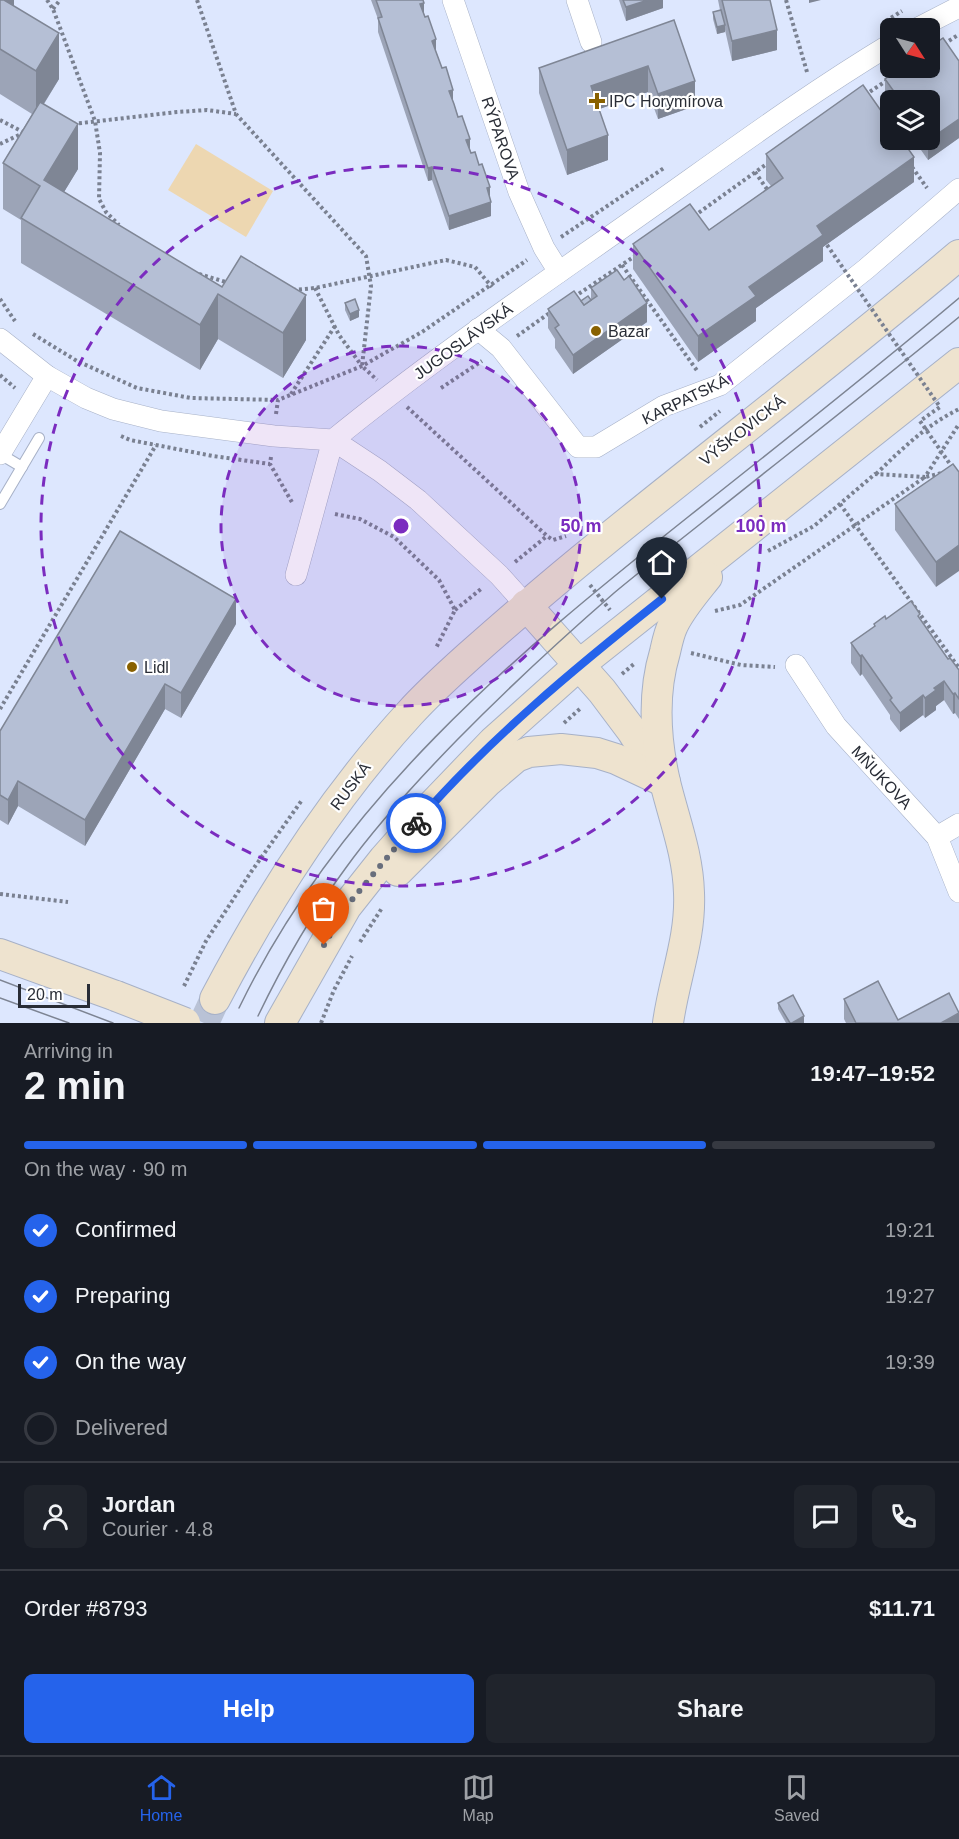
<!DOCTYPE html>
<meta charset="utf-8">
<style>
:root{--surface:#171b24;--page:#20242c;--text:#f1f3f6;--muted:#9ea1a6;--line:#363941;--accent:#2563eb}
body{margin:0;font-family:Arial,sans-serif;background:var(--page);color:var(--text);height:100vh;display:flex;flex-direction:column;font-size:22px;white-space:nowrap}
*{box-sizing:border-box;margin:0}
p{font-size:20px;color:var(--muted)}
.icon{flex:none;width:33px;height:33px;fill:none;stroke:currentColor;stroke-width:2;stroke-linecap:round;stroke-linejoin:round}
.map{position:relative;height:1023px;overflow:hidden}
.panel{display:flex;flex-direction:column;background:var(--surface);flex:1}
.panel>*{flex:none}
.needle{width:39px;rotate:126deg}
.controls{position:absolute;left:880px;top:18px;display:grid;gap:12px}
.controls a{display:grid;place-items:center;width:60px;height:60px;border-radius:9px;background:var(--surface);box-shadow:0 3px 15px #0003;font-size:30px}
.scale{position:absolute;left:18px;bottom:15px;width:72px;box-sizing:border-box;padding-left:6px;border:3px solid #292d36;border-top:0;font-size:16px;line-height:21px;white-space:nowrap;color:#292d36;-webkit-text-stroke:4px #fff;paint-order:stroke}
.pin{position:absolute;display:grid;place-items:center;width:51px;height:51px;color:#fff;margin:-62px -26px;border-radius:50% 50% 50% 0;rotate:-45deg;box-shadow:0 0 6px #0007}
.pin .icon{rotate:45deg}
.courier{position:absolute;display:grid;place-items:center;width:60px;height:60px;margin:-30px;border:4px solid #2563eb;border-radius:50%;background:#fff;color:#222;box-shadow:0 2px 8px #0007}
.headline em{font-style:normal;font-weight:700}
.headline div{display:flex;flex-direction:column-reverse}
.headline{display:flex;align-items:center;justify-content:space-between;height:102px;padding:0 24px}
h1{font-size:39px;font-weight:700;line-height:45px}
.bar{display:grid;grid-template-columns:repeat(4,1fr);gap:9px 6px;align-content:center;height:72px;padding:0 24px}
.bar i{height:8px;border-radius:4px;background:var(--line)}
.bar .on{background:var(--accent)}
.bar p{grid-column:span 4}
.line{display:flex;align-items:center;gap:15px;padding:0 24px;border-top:2px solid var(--line)}
.line div{flex:1}
.round{display:grid;place-items:center;flex:none;width:63px;height:63px;border-radius:9px;background:var(--page)}
ol{padding:0 24px;list-style:none}
li{display:flex;align-items:center;gap:18px;height:66px}
li p{margin-inline-start:auto}
li .icon{padding:6px;border-radius:50%;background:var(--accent);color:#fff;stroke-width:4}
li:last-child{color:var(--muted)}
li i{width:33px;height:33px;border:3px solid var(--line);border-radius:50%}
.cta{display:flex;gap:12px;margin-top:auto;padding:12px 24px}
.cta a{flex:1;height:69px;border-radius:9px;background:var(--accent);color:#fff;font-size:24px;font-weight:700;line-height:69px;text-align:center}
.cta a+a{background:var(--page);color:var(--text)}
.menu{display:flex;justify-content:space-around;align-items:center;height:84px;border-top:2px solid var(--line);background:var(--surface);font-size:16px;color:var(--muted)}
.menu a{display:grid;justify-items:center;gap:3px}
.menu .on{color:var(--accent)}
.map>svg:first-child{display:block}
.green{fill:#edd7b1}
.lines{fill:none;stroke-linecap:round;stroke-linejoin:round}
.secondary-tunnel{stroke:#b9c2d6;stroke-width:30;stroke-dasharray:30 15;stroke-linecap:butt}
.lane-casing{stroke:#a7b1c7;stroke-width:12}
.street-casing{stroke:#a7b1c7;stroke-width:22}
.secondary-casing{stroke:#a7b1c7;stroke-width:32}
.path{stroke:#7a8191;stroke-width:4;stroke-dasharray:3 3;stroke-linecap:butt}
.lane{stroke:#fff;stroke-width:10}
.street{stroke:#fff;stroke-width:21}
.secondary{stroke:#eee3cf;stroke-width:30}
.tram{stroke:#7d8493;stroke-width:1.5}
.secondary-bridge-casing{stroke:#a7b1c7;stroke-width:32;stroke-linecap:butt}
.path-bridge{stroke:#7a8191;stroke-width:4;stroke-dasharray:3 3;stroke-linecap:butt}
.secondary-bridge{stroke:#eee3cf;stroke-width:30}
.wall{fill:#9ca4b7}
.shaded-wall{fill:#7f8695}
.building{fill:#b5bfd5;stroke:#7f8695;stroke-width:1.5}
.done{stroke:#686e7c;stroke-width:6;stroke-dasharray:0 10.8}
.route{stroke:#2563eb;stroke-width:8}
.ring{fill:none;stroke:#7b2cbf;stroke-width:3;stroke-dasharray:10 8}
.poi-dot{fill:#896100;stroke:#fff;stroke-width:2}
.labels{text-anchor:middle;stroke-width:4.5;stroke-linejoin:round;paint-order:stroke}
.poi-label{font-size:16px;fill:#292d36;stroke:#fff;text-anchor:start}
.street-label{font-size:16px;fill:#292d36;stroke:#fff}
.centre{fill:#7b2cbf;stroke:#fff;stroke-width:3}
.ring-label{font-size:18px;text-anchor:middle;font-weight:bold;fill:#7b2cbf;stroke:#fff;stroke-width:4.5;stroke-linejoin:round;paint-order:stroke}
</style>
<div class="map">
<svg width="959" height="1023" viewBox="0 0 959 1023">
<rect width="100%" height="100%" fill="#dde7fe"/>
<polygon class="green" points="196,144 273,191 246,237 168,190"/>
<g class="lines">
<polyline class="secondary-tunnel" points="204,1023 215,999"/>
<defs>
<g id="lane">
<polyline points="0,454 22,467"/>
<polyline points="0,504 39,438"/>
</g>
<g id="street">
<polyline points="453,0 519,192 544,248 559,272"/>
<polyline points="577,0 591,42"/>
<polyline points="918,28 959,7"/>
<polyline points="478,329 501,348 578,447 596,447 664,406 720,385 866,269 959,189"/>
<path d="M0,339L47,376L86,398L113,409L161,421L274,436L333,440C430,361 534,290 636,218C720,159 803,97 891,44"/>
<polyline points="0,454 47,376"/>
<polyline points="296,575 333,440 380,471 418,500 499,575 526,605"/>
<polyline points="796,665 836,726 937,837 959,892"/>
<polyline points="937,837 959,824"/>
</g>
<g id="secondary">
<polyline points="526,605 602,691 632,731 657,770"/>
<polyline points="398,871 488,781 516,757 529,752 561,749 597,753 616,759 665,782"/>
<polyline points="0,954 116,996"/>
<path d="M215,999C269,896 332,798 410,713C428,693 448,675 468,657C512,618 556,580 602,543C720,447 842,354 959,255"/>
<polyline points="280,1023 346,907 384,859 422,816 493,742 579,665 959,363"/>
<path d="M668,1023C674,979 691,938 689,893C688,854 674,819 665,782C655,738 652,695 665,652C667,643 669,633 673,625C681,608 695,592 707,577"/>
</g>
</defs>
<use href="#lane" class="lane-casing"/>
<use href="#street" class="street-casing"/>
<use href="#secondary" class="secondary-casing"/>
<g class="path">
<polyline points="47,0 53,9 95,121 100,153 99,199 106,212 119,225"/>
<polyline points="197,0 236,114 366,256 371,286 362,366 377,380"/>
<polyline points="786,0 807,72"/>
<polyline points="53,9 60,0"/>
<polyline points="886,21 902,11"/>
<polyline points="944,44 958,35"/>
<polyline points="865,95 889,79"/>
<polyline points="0,120 25,133"/>
<polyline points="73,124 177,112 207,110 236,114"/>
<polyline points="0,144 23,133"/>
<polyline points="912,167 927,188"/>
<polyline points="755,172 769,192"/>
<polyline points="694,216 768,163"/>
<polyline points="561,237 664,168"/>
<polyline points="622,265 698,372"/>
<polyline points="199,274 229,283"/>
<polyline points="315,288 339,335 362,366"/>
<polyline points="293,290 315,288 446,260 475,267 492,287"/>
<polyline points="574,297 635,256"/>
<polyline points="0,299 15,321"/>
<polyline points="33,334 77,361 137,388 191,398 278,400"/>
<polyline points="517,336 551,312"/>
<polyline points="0,375 15,388"/>
<polyline points="441,388 482,361"/>
<polyline points="291,394 335,326"/>
<polyline points="407,407 547,536 553,540 566,536"/>
<polyline points="276,414 278,400 362,366 422,332 527,260"/>
<polyline points="700,427 720,411"/>
<polyline points="121,436 130,440 213,456 270,464"/>
<polyline points="271,457 270,464 293,504"/>
<path d="M876,474C903,448 925,426 959,409"/>
<polyline points="840,504 959,668"/>
<polyline points="335,514 360,519 394,537 439,580 455,610 436,648"/>
<polyline points="768,551 814,526 875,474 925,477 959,424"/>
<polyline points="515,562 547,536"/>
<polyline points="590,585 610,610"/>
<polyline points="455,610 481,589"/>
<polyline points="715,611 740,605 925,477 942,473"/>
<polyline points="691,653 741,665 775,667"/>
<polyline points="622,674 634,664"/>
<polyline points="0,709 156,445"/>
<polyline points="564,723 581,708"/>
<polyline points="0,894 68,902"/>
<polyline points="360,942 382,908"/>
<polyline points="184,986 206,941 251,872 302,800"/>
<polyline points="321,1023 334,990 352,956"/>
</g>
<use href="#lane" class="lane"/>
<use href="#street" class="street"/>
<use href="#secondary" class="secondary"/>
<g class="tram">
<polyline points="0,980 113,1023"/>
<polyline points="0,998 69,1023"/>
<path d="M239,1008C339,801 512,657 688,517C779,445 870,373 959,298"/>
<path d="M258,1016C283,964 311,915 345,869C378,823 417,781 457,740C507,689 560,640 614,593C644,568 674,545 704,521C789,453 875,386 959,317"/>
</g>
<defs>
<polyline id="secondary-bridge" points="116,996 185,1023"/>
</defs>
<use href="#secondary-bridge" class="secondary-bridge-casing"/>
<polyline class="path-bridge" points="827,245 940,407 920,421 959,477"/>
<use href="#secondary-bridge" class="secondary-bridge"/>
</g>
<g class="wall">
<polygon points="0,0 14,0 14,6 59,79 44,104 78,169 64,192 306,340 283,378 218,339 200,370 21,263 21,220 3,209 3,163 32,114 0,94"/>
<polygon points="371,0 423,0 424,16 470,151 490,198 491,216 449,230 432,180 428,181 378,32 378,19"/>
<polygon points="619,0 663,0 663,8 626,21"/>
<polygon points="718,0 770,0 777,50 732,61 725,30 725,32 717,34 713,19 713,12 720,10"/>
<polygon points="674,20 695,106 658,119 648,92 599,109 608,160 567,175 539,93 539,68"/>
<polygon points="943,38 959,61 959,138 928,160 914,140 930,140 930,100 891,100 891,107 885,99 885,79 901,68 930,68 930,47"/>
<polygon points="766,154 914,182 823,247 823,261 756,308 756,321 698,362 633,269 633,244 709,230 771,186 766,180"/>
<polygon points="591,288 647,322 573,374 555,348 555,339 548,328 548,309 581,301 591,300"/>
<polygon points="345,303 359,317 350,321 345,310"/>
<polygon points="953,464 936,587 895,530 895,504"/>
<polygon points="886,619 920,619 948,659 959,670 959,719 955,713 953,714 944,700 936,706 936,710 925,718 923,715 900,732 890,719 890,715 862,674 860,676 851,663 851,643 874,627 874,624"/>
<polygon points="236,624 181,718 165,709 85,846 18,806 8,825 0,820 0,731"/>
<polygon points="844,999 898,1020 959,1023 846,1023 844,1019"/>
<polygon points="778,1003 804,1016 804,1023 786,1023 778,1009"/>
</g>
<g class="shaded-wall">
<polygon points="0,0 14,0 14,8"/>
<polygon points="648,0 663,0 663,8 626,21 626,7"/>
<polygon points="809,0 821,0 809,3"/>
<polygon points="424,3 424,17 420,4"/>
<polygon points="725,25 725,32 717,34 717,27"/>
<polygon points="777,30 777,50 732,61 732,41"/>
<polygon points="59,33 59,79 36,116 36,71"/>
<polygon points="436,39 436,53 432,41"/>
<polygon points="648,66 648,92 591,112 591,86"/>
<polygon points="695,81 695,106 658,119 658,94"/>
<polygon points="453,90 453,103 449,91"/>
<polygon points="959,119 959,138 928,160 928,140"/>
<polygon points="78,124 78,169 44,225 44,180"/>
<polygon points="608,135 608,160 567,175 567,150"/>
<polygon points="470,139 470,153 466,140"/>
<polygon points="914,157 914,182 823,247 823,261 756,308 756,321 698,362 698,336 749,287 817,226"/>
<polygon points="432,167 432,180 428,181 428,168"/>
<polygon points="490,187 490,201 487,188"/>
<polygon points="491,202 491,216 449,230 449,216"/>
<polygon points="218,294 218,339 200,370 200,325"/>
<polygon points="306,295 306,340 283,378 283,333"/>
<polygon points="647,303 647,322 573,374 573,355"/>
<polygon points="359,310 359,317 350,321 350,314"/>
<polygon points="959,545 959,571 936,587 936,562"/>
<polygon points="236,599 236,624 181,718 181,693"/>
<polygon points="862,655 862,674 860,676 860,656"/>
<polygon points="944,681 944,700 936,706 936,710 925,718 925,698 934,688"/>
<polygon points="165,684 165,709 85,846 85,820"/>
<polygon points="955,693 955,713 953,714 953,694"/>
<polygon points="923,695 923,715 900,732 900,713"/>
<polygon points="18,781 18,806 8,825 8,800"/>
<polygon points="959,1013 959,1023 941,1023"/>
<polygon points="804,1016 804,1023 792,1023"/>
</g>
<g class="building">
<polygon points="0,0 4,0 59,33 36,71 0,49"/>
<polygon points="376,0 423,0 424,3 420,4 425,17 428,16 436,39 432,41 442,68 446,67 453,90 449,91 454,104 458,117 462,116 470,139 466,140 471,153 475,152 479,165 482,164 490,187 487,188 491,202 449,216 432,167 428,168 378,18 382,17"/>
<polygon points="623,0 648,0 626,7"/>
<polygon points="722,0 770,0 777,30 732,41"/>
<polygon points="721,10 725,25 717,27 713,12"/>
<polygon points="674,20 695,81 658,94 648,66 591,86 608,135 567,150 539,68"/>
<polygon points="943,38 959,61 959,119 930,139 930,100 900,100 885,79 901,68 930,68 930,47"/>
<polygon points="863,85 891,125 891,140 902,140 914,157 817,226 823,235 749,287 756,296 698,336 633,244 690,204 709,230 783,178 766,154"/>
<polygon points="40,102 78,124 44,180 222,287 241,256 306,295 283,333 218,294 200,325 21,218 40,186 3,163"/>
<polygon points="617,270 624,280 629,276 647,303 573,355 555,328 559,325 548,309 574,291 584,305 597,296 591,288"/>
<polygon points="588,296 591,300 584,305 581,301"/>
<polygon points="355,299 359,310 350,314 345,303"/>
<polygon points="953,464 959,472 959,545 936,562 895,504"/>
<polygon points="120,531 236,599 181,693 165,684 85,820 18,781 8,800 0,795 0,731"/>
<polygon points="911,601 920,614 918,616 948,659 950,658 959,670 959,699 955,693 953,694 944,681 934,688 936,690 925,698 923,695 900,713 890,700 892,698 862,655 860,656 851,643 875,626 874,624 885,616 886,619"/>
<polygon points="878,981 898,1020 949,993 959,1013 941,1023 856,1023 844,999"/>
<polygon points="793,995 804,1016 792,1023 790,1023 778,1003"/>
</g>
<g class="lines">
<polyline class="done" points="324,945 346,907 416,823"/>
<path class="route" d="M416,823C489,739 575,668 662,599"/>
</g>
<circle cx="401" cy="526" r="180" fill="#7b2cbf" fill-opacity=".12"/>
<g class="ring">
<circle cx="401" cy="526" r="180"/>
<circle cx="401" cy="526" r="360"/>
</g>
<g class="poi-dot">
<path d="M594 92h6v6h6v6h-6v6h-6v-6h-6v-6h6z"/>
<circle cx="596" cy="331" r="6"/>
<circle cx="132" cy="667" r="6"/>
</g>
<g class="labels">
<g class="poi-label">
<text x="609" y="107">IPC Horymírova</text>
<text x="608" y="337">Bazar</text>
<text x="144" y="673">Lidl</text>
</g>
<g class="street-label">
<text transform="translate(501 138) rotate(71)" y="6">RÝPAROVA</text>
<text transform="translate(463 341) rotate(-36)" y="6">JUGOSLÁVSKÁ</text>
<text transform="translate(685 399) rotate(-26)" y="6">KARPATSKÁ</text>
<text transform="translate(742 430) rotate(-38)" y="6">VÝŠKOVICKÁ</text>
<text transform="translate(882 777) rotate(47)" y="6">MŇUKOVA</text>
<text transform="translate(350 786) rotate(-53)" y="6">RUSKÁ</text>
</g>
</g>
<circle cx="401" cy="526" r="9" class="centre"/>
<g class="ring-label">
<text x="581" y="532">50 m</text>
<text x="761" y="532">100 m</text>
</g>
</svg>
<div class="controls">
<a><svg class="needle" viewBox="-14 -14 28 28"><path d="M0-13l5 13h-10z" fill="#e53935"/><path d="M0 13l5-13h-10z" fill="#9ea1a6"/></svg></a>
<a><svg class="icon" aria-label="layers" viewBox="0 0 24 24"><path d="M12 4l9 5-9 5-9-5zM3 14l9 5 9-5"/></svg></a>
</div>
<div class="scale">20 m</div>
<div class="pin" style="left:324px;top:945px;background:#ea580c"><svg class="icon" aria-label="bag" viewBox="0 0 24 24"><path d="M5 8h14l-1 12H6zM9 8a3 3 0 0 1 6 0"/></svg></div>
<div class="pin" style="left:662px;top:599px;background:#1f2937"><svg class="icon" aria-label="home" viewBox="0 0 24 24"><path d="M3 11l9-7 9 7M6 9v11h12V9"/></svg></div>
<div class="courier" style="left:416px;top:823px"><svg class="icon" aria-label="bike" viewBox="0 0 24 24"><circle cx="6" cy="16" r="4"/><circle cx="18" cy="16" r="4"/><path d="M6 16l4-8h5l3 8M10 8l3 8H6M13 5h3"/></svg></div>
</div>
<section class="panel">
<div class="headline"><div><h1>2 min</h1><p>Arriving in</p></div><em>19:47–19:52</em></div>
<div class="bar"><i class="on"></i><i class="on"></i><i class="on"></i><i></i><p>On the way · 90 m</p></div>
<ol>
<li><svg class="icon" aria-label="check" viewBox="0 0 24 24"><path d="M5 12l5 5 9-10"/></svg>Confirmed<p>19:21</p></li>
<li><svg class="icon" aria-label="check" viewBox="0 0 24 24"><path d="M5 12l5 5 9-10"/></svg>Preparing<p>19:27</p></li>
<li><svg class="icon" aria-label="check" viewBox="0 0 24 24"><path d="M5 12l5 5 9-10"/></svg>On the way<p>19:39</p></li>
<li><i></i>Delivered</li>
</ol>
<div class="line" style="height:108px"><a class="round"><svg class="icon" aria-label="person" viewBox="0 0 24 24"><circle cx="12" cy="8" r="4"/><path d="M4 21q1-7 8-7t8 7"/></svg></a><div><b>Jordan</b><p>Courier · 4.8</p></div><a class="round"><svg class="icon" aria-label="chat" viewBox="0 0 24 24"><path d="M4 5h16v11H9l-5 4z"/></svg></a><a class="round"><svg class="icon" aria-label="phone" viewBox="0 0 24 24"><path d="M5 4h4l2 5-3 2q2 4 5 5l2-3 5 2v4C11 20 4 13 5 4z"/></svg></a></div>
<div class="line" style="height:78px"><div>Order #8793</div><b>$11.71</b></div>
<div class="cta"><a>Help</a><a>Share</a></div>
</section>
<nav class="menu">
<a class="on"><svg class="icon" aria-label="home" viewBox="0 0 24 24"><path d="M3 11l9-7 9 7M6 9v11h12V9"/></svg>Home</a>
<a><svg class="icon" aria-label="map" viewBox="0 0 24 24"><path d="M3 6l6-2 6 2 6-2v14l-6 2-6-2-6 2zM9 4v14M15 6v14"/></svg>Map</a>
<a><svg class="icon" aria-label="saved" viewBox="0 0 24 24"><path d="M7 4h10v16l-5-4-5 4z"/></svg>Saved</a>
</nav>
